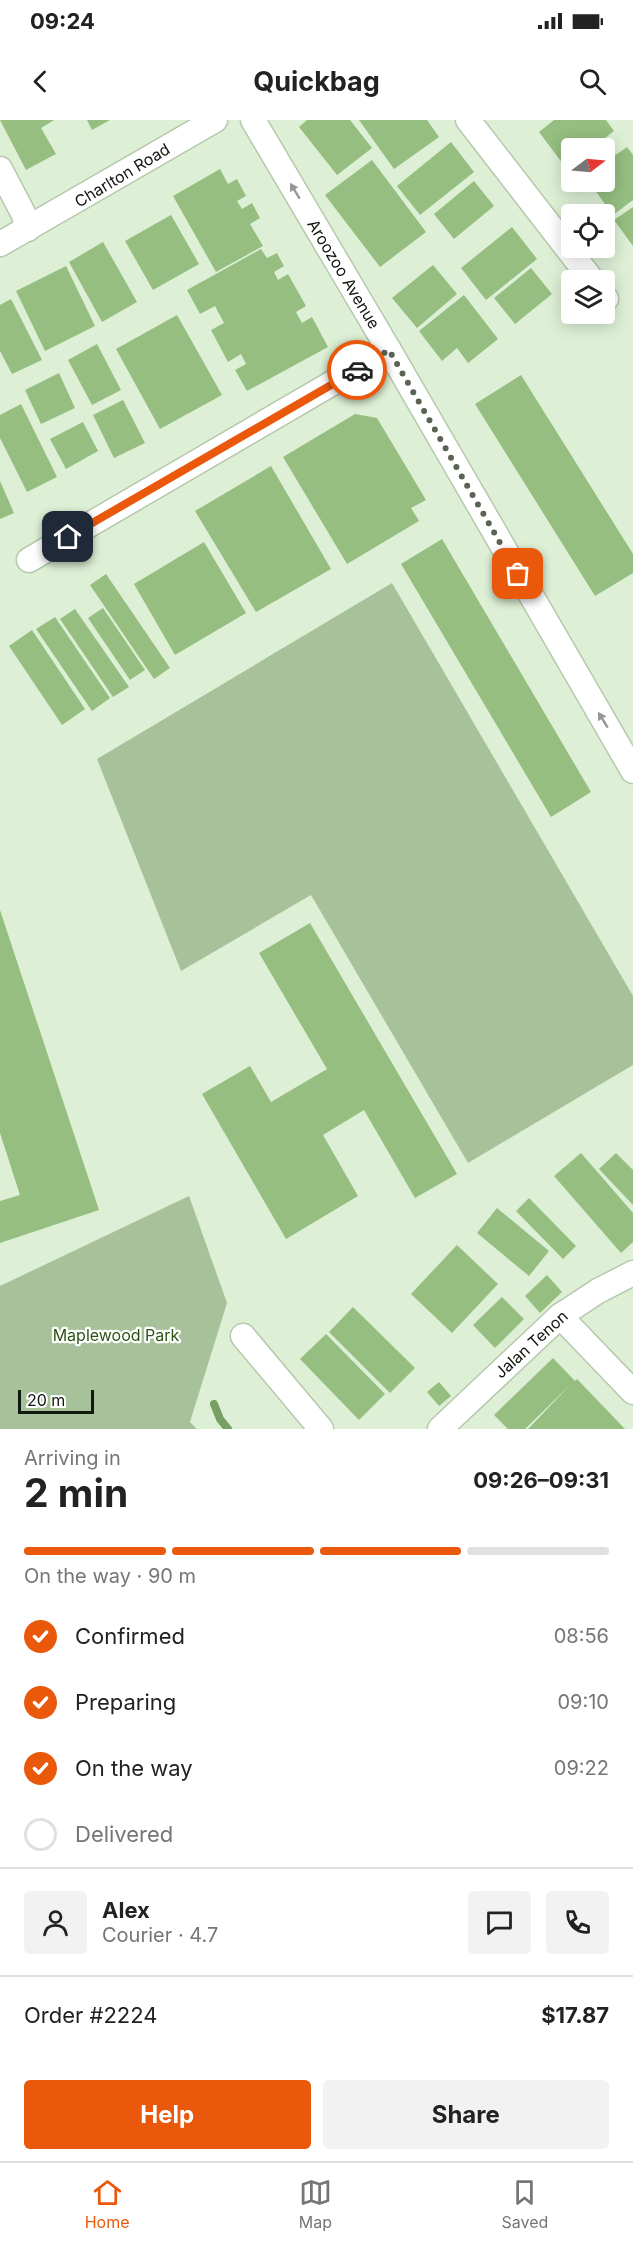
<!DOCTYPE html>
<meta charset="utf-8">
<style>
:root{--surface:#fff;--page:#f2f2f2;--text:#222;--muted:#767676;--line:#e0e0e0;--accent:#ea580c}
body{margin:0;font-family:Inter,sans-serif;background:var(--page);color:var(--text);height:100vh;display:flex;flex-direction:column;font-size:22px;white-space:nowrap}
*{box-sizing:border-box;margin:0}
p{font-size:20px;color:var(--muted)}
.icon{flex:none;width:33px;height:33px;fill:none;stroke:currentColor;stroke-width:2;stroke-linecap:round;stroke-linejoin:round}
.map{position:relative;height:1309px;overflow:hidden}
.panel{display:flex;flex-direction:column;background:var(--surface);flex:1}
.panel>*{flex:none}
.needle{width:39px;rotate:74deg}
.tools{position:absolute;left:561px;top:18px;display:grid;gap:12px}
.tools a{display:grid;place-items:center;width:54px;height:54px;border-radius:6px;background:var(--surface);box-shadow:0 3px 15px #0003;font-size:30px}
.scale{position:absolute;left:18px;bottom:15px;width:76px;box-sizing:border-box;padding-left:6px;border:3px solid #12180f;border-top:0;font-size:16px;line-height:21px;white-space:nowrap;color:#12180f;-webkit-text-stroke:4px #fff;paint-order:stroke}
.pin{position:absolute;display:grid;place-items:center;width:51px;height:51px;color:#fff;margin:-26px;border-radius:12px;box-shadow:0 3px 9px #0006}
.courier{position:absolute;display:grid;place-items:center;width:60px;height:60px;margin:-30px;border:4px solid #ea580c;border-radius:50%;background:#fff;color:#222;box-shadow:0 2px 8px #0007}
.headline em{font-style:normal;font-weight:700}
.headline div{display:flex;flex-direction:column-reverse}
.headline{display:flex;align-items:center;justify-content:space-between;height:102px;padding:0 24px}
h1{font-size:39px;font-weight:700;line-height:45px}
.bar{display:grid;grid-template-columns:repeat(4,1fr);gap:9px 6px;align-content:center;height:72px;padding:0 24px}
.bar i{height:8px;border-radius:4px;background:var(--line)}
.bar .current{background:var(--accent)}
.bar p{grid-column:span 4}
.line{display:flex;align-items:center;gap:15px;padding:0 24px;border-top:2px solid var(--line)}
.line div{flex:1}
.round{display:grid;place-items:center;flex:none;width:63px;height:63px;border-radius:6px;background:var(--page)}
ol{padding:0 24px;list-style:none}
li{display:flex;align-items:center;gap:18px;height:66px}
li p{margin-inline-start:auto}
li .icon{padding:6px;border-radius:50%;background:var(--accent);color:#fff;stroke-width:4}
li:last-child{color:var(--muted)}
li i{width:33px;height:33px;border:3px solid var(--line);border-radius:50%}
.button{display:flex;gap:12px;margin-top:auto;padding:12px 24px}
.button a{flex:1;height:69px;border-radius:6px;background:var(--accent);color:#fff;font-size:24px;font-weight:700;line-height:69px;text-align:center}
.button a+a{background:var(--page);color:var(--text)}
.status{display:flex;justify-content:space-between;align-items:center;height:42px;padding:0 30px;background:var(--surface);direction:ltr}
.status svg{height:16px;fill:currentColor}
header{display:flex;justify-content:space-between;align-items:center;height:78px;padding:0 24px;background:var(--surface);font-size:27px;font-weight:700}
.dock{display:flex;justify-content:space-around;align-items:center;height:84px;border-top:2px solid var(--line);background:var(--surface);font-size:16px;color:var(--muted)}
.dock a{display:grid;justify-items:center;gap:3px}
.dock .current{color:var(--accent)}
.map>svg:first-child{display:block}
.green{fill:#a7c29a}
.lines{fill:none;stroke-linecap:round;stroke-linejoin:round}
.stream{stroke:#79a064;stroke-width:8}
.building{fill:#95be80}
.minor-casing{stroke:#b6c8ad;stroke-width:27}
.minor{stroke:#fff;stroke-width:24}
.oneway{fill:#949793}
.done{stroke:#596454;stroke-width:6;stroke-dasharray:0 10.8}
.route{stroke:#ea580c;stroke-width:8}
.labels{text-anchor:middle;stroke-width:4.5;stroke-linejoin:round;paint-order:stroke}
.street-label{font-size:16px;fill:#12180f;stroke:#fff}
.park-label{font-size:16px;fill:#2d5314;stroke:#fff}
</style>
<div class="status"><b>09:24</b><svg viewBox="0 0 49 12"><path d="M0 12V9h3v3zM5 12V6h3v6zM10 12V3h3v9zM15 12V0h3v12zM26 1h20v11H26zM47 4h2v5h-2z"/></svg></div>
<header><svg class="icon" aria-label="back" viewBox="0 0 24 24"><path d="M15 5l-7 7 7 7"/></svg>Quickbag<svg class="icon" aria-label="search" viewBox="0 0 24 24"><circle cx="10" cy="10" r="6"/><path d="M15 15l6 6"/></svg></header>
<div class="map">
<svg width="633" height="1309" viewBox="0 0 633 1309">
<rect width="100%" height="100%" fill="#ddf0d5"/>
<g class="green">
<polygon points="392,463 633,876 633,945 468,1043 311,775 181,851 97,639"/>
<polygon points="189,1076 227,1183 190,1302 197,1309 0,1309 0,1166"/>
</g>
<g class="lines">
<polyline class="stream" points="214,1284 220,1299 228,1309"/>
</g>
<g class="building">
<polygon points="0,0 54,0 41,8 56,34 26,50"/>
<polygon points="87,0 110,0 92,10"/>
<polygon points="307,0 350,0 372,28 337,55 299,7"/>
<polygon points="359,0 427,0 439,17 394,49"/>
<polygon points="554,0 606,0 614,11 592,28 572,28 572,43 566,48 539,12"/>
<polygon points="451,22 474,52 420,95 397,66"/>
<polygon points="627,27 633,35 633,80 613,95 589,62 604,62 604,43"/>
<polygon points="372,40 426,112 380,147 325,75"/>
<polygon points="220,49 228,64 237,59 246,76 237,81 242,89 252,83 260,98 250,104 263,126 216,152 173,76"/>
<polygon points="474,61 494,86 454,119 434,94"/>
<polygon points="633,87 633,126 614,100"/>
<polygon points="171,95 199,144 153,170 125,121"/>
<polygon points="512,107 537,139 486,180 461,148"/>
<polygon points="103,122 137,182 102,202 69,142"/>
<polygon points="261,129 267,138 277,133 284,146 274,152 278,160 288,154 306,186 296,192 302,203 312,197 328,227 247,271 235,250 246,244 241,234 228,242 211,210 224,203 215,186 200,194 187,170"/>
<polygon points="433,145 457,174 417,208 392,178"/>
<polygon points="66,146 95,206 45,231 16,171"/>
<polygon points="531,148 552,174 515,204 494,178"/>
<polygon points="464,175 498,219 468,243 457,228 442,241 419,211"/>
<polygon points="11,179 42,240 12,254 0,231 0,185"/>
<polygon points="177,195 222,275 160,309 116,229"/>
<polygon points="97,224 121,270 92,285 68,240"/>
<polygon points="59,253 75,288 41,304 25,270"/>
<polygon points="521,255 633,434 633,453 595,476 475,284"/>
<polygon points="123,280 145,323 114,338 93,295"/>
<polygon points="21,284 57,357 27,372 0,318 0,295"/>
<polygon points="355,294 377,298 426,380 411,388 419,401 347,444 283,337"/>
<polygon points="83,302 98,331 66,349 50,319"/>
<polygon points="271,346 331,449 256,492 195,391"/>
<polygon points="0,361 14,393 0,399"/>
<polygon points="442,419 591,672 551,697 401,444"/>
<polygon points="204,422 246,493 175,535 134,464"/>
<polygon points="106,454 170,548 154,559 90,465"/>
<polygon points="103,488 145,550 130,560 88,498"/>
<polygon points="75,489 129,567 113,577 60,499"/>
<polygon points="55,497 110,578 92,591 36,509"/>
<polygon points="32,510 85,589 62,605 9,526"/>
<polygon points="0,790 99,1090 0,1123 0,1081 20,1075 0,1013"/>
<polygon points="310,803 457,1054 415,1078 364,990 323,1015 358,1076 286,1119 202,974 250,946 271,982 327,949 259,833"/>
<polygon points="581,1033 633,1093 633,1122 621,1133 554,1056"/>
<polygon points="616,1033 633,1050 633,1085 599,1049"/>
<polygon points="529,1078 576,1126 563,1139 516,1091"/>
<polygon points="497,1088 549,1131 529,1156 477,1113"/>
<polygon points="457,1125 498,1164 452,1213 411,1174"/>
<polygon points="547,1155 562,1172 540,1193 525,1176"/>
<polygon points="502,1177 524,1199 495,1228 473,1205"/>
<polygon points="353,1187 415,1248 390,1273 329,1212"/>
<polygon points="326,1214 385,1274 359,1300 300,1239"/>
<polygon points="553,1238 575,1261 577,1259 625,1309 528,1309 570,1265 525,1309 508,1309 494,1295"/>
<polygon points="439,1262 451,1276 439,1286 427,1272"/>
</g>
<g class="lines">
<defs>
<g id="minor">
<polyline points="253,0 389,230 633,651"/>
<polyline points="468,0 592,160"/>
<polyline points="0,49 24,95 28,109"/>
<polyline points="0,124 215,0"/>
<polyline points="604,177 606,179"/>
<polyline points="29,440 389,230"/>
<polyline points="560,1196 633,1272"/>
<polyline points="243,1216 321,1309"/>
<polyline points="440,1309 560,1196 598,1171 633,1153"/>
</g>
</defs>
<use href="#minor" class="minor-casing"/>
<use href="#minor" class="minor"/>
</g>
<defs><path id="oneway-solid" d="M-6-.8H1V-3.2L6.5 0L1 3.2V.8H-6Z" transform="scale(1.5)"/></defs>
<g class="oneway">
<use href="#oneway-solid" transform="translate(295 71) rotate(-121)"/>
<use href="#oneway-solid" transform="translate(603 600) rotate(-121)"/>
</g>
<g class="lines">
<polyline class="done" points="357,250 389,230 518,454"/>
<polyline class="route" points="68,417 357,250"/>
</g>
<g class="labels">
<g class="street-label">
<text transform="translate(122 55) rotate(-31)" y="6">Charlton Road</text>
<text transform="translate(344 154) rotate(59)" y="6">Aroozoo Avenue</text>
<text transform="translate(531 1224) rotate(-42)" y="6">Jalan Tenon</text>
</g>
<g class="park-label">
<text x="116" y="1221">Maplewood Park</text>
</g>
</g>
</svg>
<div class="tools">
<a><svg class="needle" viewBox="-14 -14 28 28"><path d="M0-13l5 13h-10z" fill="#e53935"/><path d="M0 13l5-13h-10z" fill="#767676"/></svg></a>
<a><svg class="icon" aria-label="locate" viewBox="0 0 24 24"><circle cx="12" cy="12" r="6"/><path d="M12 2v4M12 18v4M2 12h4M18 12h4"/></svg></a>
<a><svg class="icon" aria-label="layers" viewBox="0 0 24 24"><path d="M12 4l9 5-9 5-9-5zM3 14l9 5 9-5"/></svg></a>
</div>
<div class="scale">20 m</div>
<div class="pin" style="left:518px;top:454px;background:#ea580c"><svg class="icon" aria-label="bag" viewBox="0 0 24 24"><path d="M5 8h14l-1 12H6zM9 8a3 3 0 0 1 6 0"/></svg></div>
<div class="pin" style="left:68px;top:417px;background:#1f2937"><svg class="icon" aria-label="home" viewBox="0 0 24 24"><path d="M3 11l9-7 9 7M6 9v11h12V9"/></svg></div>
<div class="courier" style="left:357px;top:250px"><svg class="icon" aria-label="car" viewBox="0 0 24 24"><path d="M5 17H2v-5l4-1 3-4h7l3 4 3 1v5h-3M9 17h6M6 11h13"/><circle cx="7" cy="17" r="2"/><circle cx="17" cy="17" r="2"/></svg></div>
</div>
<section class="panel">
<div class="headline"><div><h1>2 min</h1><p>Arriving in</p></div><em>09:26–09:31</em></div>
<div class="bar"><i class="current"></i><i class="current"></i><i class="current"></i><i></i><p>On the way · 90 m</p></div>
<ol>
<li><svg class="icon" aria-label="check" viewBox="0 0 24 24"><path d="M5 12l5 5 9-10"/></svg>Confirmed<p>08:56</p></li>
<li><svg class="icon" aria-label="check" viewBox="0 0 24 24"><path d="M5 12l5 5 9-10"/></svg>Preparing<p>09:10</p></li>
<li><svg class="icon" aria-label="check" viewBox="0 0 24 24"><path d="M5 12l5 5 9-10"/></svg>On the way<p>09:22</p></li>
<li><i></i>Delivered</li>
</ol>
<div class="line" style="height:108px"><a class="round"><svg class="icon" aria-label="person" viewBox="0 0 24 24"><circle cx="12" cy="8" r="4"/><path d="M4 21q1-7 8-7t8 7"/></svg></a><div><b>Alex</b><p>Courier · 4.7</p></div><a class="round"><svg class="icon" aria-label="chat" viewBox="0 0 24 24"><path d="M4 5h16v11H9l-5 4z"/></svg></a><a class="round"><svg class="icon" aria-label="phone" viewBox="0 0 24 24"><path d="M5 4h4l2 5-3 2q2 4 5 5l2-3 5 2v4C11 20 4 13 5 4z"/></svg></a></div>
<div class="line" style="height:78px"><div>Order #2224</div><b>$17.87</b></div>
<div class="button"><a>Help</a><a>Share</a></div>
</section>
<nav class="dock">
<a class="current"><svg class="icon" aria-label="home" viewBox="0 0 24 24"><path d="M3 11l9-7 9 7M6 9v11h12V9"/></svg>Home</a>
<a><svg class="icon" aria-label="map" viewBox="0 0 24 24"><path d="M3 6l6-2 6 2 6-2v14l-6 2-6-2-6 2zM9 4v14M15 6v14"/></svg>Map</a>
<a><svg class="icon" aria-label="saved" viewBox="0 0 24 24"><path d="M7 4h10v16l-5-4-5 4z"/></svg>Saved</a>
</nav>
